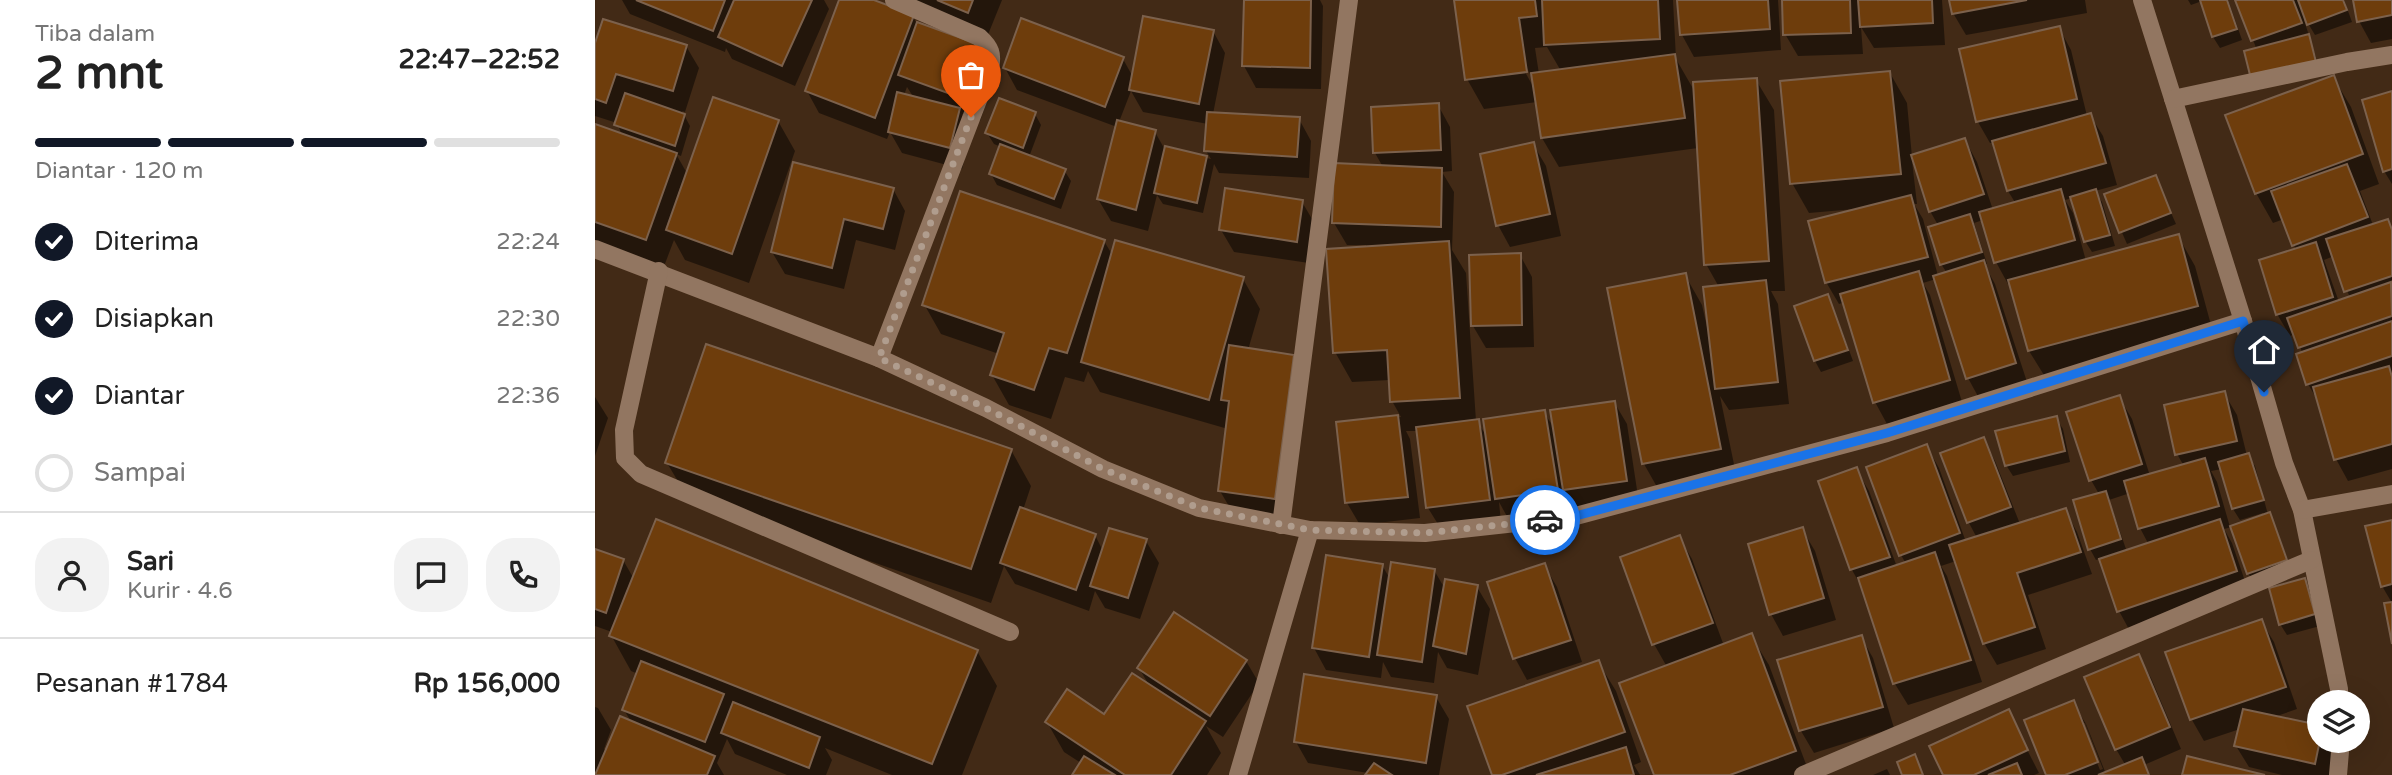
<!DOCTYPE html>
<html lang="id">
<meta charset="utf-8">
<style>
:root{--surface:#fff;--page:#f2f2f2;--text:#222;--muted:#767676;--line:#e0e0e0;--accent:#111827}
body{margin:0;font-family:"Varela Round",sans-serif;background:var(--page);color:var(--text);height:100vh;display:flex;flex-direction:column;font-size:26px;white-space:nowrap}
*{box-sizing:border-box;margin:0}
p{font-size:23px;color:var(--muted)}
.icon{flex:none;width:38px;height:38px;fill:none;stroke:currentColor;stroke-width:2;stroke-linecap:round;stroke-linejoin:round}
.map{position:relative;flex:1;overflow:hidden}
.side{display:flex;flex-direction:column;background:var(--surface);width:595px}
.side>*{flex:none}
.tools{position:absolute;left:1712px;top:690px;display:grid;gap:14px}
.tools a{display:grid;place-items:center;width:63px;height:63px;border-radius:50%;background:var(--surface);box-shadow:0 7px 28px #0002;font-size:35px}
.pin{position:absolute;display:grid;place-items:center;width:60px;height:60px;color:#fff;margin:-72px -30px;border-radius:50% 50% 50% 0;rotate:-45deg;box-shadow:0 0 7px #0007}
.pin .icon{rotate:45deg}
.courier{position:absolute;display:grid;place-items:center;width:70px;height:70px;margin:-35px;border:5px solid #1a73e8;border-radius:50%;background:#fff;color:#222;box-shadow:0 2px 9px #0007}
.summary em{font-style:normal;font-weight:700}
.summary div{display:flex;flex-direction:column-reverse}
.summary{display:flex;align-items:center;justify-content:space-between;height:119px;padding:0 35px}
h1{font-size:46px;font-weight:700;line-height:52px}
.bar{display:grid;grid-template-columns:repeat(4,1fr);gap:10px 7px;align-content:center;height:84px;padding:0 35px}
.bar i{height:9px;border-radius:5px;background:var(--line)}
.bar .on{background:var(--accent)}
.bar p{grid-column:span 4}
.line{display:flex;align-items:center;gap:18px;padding:0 35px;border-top:2px solid var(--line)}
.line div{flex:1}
.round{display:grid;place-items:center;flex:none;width:74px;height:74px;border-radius:28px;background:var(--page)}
ol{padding:0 35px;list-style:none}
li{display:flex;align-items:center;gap:21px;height:77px}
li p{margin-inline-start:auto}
li .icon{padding:7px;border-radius:50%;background:var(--accent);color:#fff;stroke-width:4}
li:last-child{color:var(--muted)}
li i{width:38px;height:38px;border:4px solid var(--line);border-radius:50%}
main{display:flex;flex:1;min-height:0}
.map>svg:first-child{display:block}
.shadow{fill:#0007;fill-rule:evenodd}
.building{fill:#6e3d0c;stroke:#7c614c;stroke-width:2}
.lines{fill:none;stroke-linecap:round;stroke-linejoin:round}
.minor{stroke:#927661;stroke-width:18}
.done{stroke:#b09d8e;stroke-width:7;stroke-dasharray:0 12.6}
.route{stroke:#1a73e8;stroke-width:9}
</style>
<main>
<section class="side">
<div class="summary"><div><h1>2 mnt</h1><p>Tiba dalam</p></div><em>22:47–22:52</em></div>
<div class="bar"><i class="on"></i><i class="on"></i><i class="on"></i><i></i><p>Diantar · 120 m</p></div>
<ol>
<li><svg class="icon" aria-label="check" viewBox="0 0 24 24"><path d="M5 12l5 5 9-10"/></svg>Diterima<p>22:24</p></li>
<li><svg class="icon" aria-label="check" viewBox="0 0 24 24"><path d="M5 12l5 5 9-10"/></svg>Disiapkan<p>22:30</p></li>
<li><svg class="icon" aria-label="check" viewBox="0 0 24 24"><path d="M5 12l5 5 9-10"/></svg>Diantar<p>22:36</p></li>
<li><i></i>Sampai</li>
</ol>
<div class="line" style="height:126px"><a class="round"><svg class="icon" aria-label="person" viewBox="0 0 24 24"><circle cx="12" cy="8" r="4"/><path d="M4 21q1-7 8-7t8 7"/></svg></a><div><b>Sari</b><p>Kurir · 4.6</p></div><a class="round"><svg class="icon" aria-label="chat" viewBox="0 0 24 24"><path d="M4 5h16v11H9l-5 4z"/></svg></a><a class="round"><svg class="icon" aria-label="phone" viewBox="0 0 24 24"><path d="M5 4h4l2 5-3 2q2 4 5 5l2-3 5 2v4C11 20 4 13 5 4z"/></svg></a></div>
<div class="line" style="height:91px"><div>Pesanan #1784</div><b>Rp 156,000</b></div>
</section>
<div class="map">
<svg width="1797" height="775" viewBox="0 0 1797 775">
<rect width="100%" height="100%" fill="#422a16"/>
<g class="shadow">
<polygon points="27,0 229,0 234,9 200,86 137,59 131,48 130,52 35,14"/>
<path d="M246,0H274L318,17L322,24L390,49L403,70L385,121L367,114L377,131L367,169L307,153L295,132L292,139L224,113L212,91ZM312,87L319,98L309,95Z"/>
<polygon points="290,0 407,0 390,42"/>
<polygon points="650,0 725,0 728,6 726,89 661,88 649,66"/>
<path d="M861,0H1078L1081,59L1100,92L1161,80L1179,110L1190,291H1176L1183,304L1194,404L1134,410L1125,396L1142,479L1066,494L1049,464L1014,289L1090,275L1107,305L1112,327L1115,326L1124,287L1111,264L1103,148L964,167L947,138L942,102L889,109L872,79ZM952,47L966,71L944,74L940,48ZM929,63L939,81V88L926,65Z"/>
<polygon points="1084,0 1183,0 1186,50 1099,57 1087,35"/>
<polygon points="1189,0 1347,0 1350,45 1279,48 1266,27 1268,54 1203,56 1190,34"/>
<polygon points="1356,0 1490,0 1492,13 1371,35 1358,13"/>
<polygon points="1593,0 1633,0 1647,40 1625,48 1618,37 1607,1 1596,5"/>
<polygon points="1642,0 1702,0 1704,4 1705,0 1749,0 1757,22 1720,35 1711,20 1709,20 1726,73 1664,90 1658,79 1662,50"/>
<polygon points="1759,0 1797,0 1797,39 1776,43 1764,21"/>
<path d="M1464,28L1476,50L1492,116L1495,115L1508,136L1522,185L1500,191L1507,202L1520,246L1497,252L1490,241L1477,198L1470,200L1478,213L1491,261L1583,236L1600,266L1619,336L1452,380L1434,351L1416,283L1413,284L1401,262L1388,220L1379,223L1392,264H1389L1400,284L1433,385L1385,400L1373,378L1341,279L1328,283L1335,295L1367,402L1292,424L1280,402L1250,302L1244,304L1231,282L1260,209L1214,213L1197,183L1295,73L1312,103L1317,157L1370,140L1382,162L1398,210L1421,204L1413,191L1399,143H1395L1383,122L1366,51ZM1317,161L1335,211L1343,225L1346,264L1352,273L1343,276L1328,219L1319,204H1322Z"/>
<path d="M618,31L630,53L618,114L704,119L716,141L714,178L624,173L619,164L608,213L568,204L562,195L553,231L516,221L503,199L522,127L422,90L410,68L528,59L538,77ZM536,91L548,112L613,124L611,151L616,159L569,148L560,132L524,122Z"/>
<polygon points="91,46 104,68 90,112 87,111 95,126 86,156 81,154 93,175 183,121 200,151 154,283 90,260 79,240 68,269 0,245 0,126 27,135 22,123 0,116 0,49"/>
<path d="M1738,77L1756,107L1784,184L1765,191L1778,225L1792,221L1797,229V469L1753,481L1741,459L1724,403L1713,384L1708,354L1700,334L1695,336L1682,314L1701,250L1689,219L1678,223L1661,193ZM1739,256L1755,298L1744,302L1729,260Z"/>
<polygon points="1797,93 1797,184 1789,171"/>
<polygon points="843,105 855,127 857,171 847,172 859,192 857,250 871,273 881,421 892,436 949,412 960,430 1019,402 1032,424 1044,503 982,511 972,493 974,512 914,520 904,502 906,522 846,529 833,508 823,431 811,431 815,439 825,518 765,525 752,503 743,424 806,417 797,401 795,380 757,382 740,352 771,248 771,245 752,245 739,223 788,167 780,153"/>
<polygon points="440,114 446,125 434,157 469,170 476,181 466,209 402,185 396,174 406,147 399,144 392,133"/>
<polygon points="938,144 951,166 966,236 915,247 903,225"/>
<polygon points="1560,177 1581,224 1532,244 1511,196"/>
<polygon points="298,189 310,211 300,250 261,240 249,289 190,274 177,252"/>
<polygon points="707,202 720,224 714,263 639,252 626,230"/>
<polygon points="509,241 518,256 648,279 665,309 653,350 698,357 711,378 692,521 638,513 625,491 633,429 505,392 493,371 489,382 470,377 456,419 414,405 397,375 404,354 346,334 329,304"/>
<polygon points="925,255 937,277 939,347 891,348 878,326"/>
<polygon points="1232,296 1238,307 1258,361 1226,372 1220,361"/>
<path d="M1629,393L1642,415L1652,456L1660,466L1672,511L1680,525L1697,571L1660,584L1653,573L1637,527L1629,529L1637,543L1654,593L1536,633L1524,611L1506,558L1501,560L1495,549L1504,494L1496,480L1524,397L1537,419L1555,476L1589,466L1582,454ZM1627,469L1638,509L1645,520L1668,513L1669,516L1635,527L1622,482L1616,471ZM1535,493L1545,528L1554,545L1532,552L1514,500Z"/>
<polygon points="0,397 13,418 0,456"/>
<polygon points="1461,418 1468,429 1475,462 1418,476 1411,465"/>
<polygon points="1388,439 1400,461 1425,524 1470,510 1482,532 1497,574 1433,595 1451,649 1402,665 1389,643 1361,561 1346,566 1352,576 1387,682 1313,705 1300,684 1270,593 1257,570 1225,482 1261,469 1274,491 1302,567 1310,562 1306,555 1332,447 1344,468 1371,542 1382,538 1374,523 1347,454"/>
<polygon points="416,450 436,486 428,510 500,535 508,551 551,541 564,563 545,619 510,608 500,591 494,611 420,584 409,566 396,603 93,498 72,463"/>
<polygon points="1797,521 1797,603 1787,586"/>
<polygon points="1207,529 1220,551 1241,620 1188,636 1176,614"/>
<polygon points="1084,537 1097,559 1129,646 1156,636 1174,665 1215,775 1061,775 1072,667 1059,644"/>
<polygon points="0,551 28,560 39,579 382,651 402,686 367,775 297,775 230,748 237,760 231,775 192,775 140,754 132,739 122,763 129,775 0,775 0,707 3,708 16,730 9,749 12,750 37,723 29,710 43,674 36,671 16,635 17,632 0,626"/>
<polygon points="787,565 795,579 839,570 850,589 882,587 895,609 883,675 852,668 843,652 839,683 796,677 788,662 786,678 731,670 719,648"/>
<polygon points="949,565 962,587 987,662 932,680 920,658"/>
<polygon points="1709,580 1715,592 1725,626 1692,635 1685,624"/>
<polygon points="1666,621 1679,642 1702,709 1679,717 1724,740 1734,740 1739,750 1734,775 1687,775 1654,767 1641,746 1645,729 1609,741 1597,720 1573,653"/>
<polygon points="1266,637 1278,658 1299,728 1219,753 1206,731 1184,661"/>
<path d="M1544,656L1556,678L1586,749L1549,765L1555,775H1452L1478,703L1491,724L1511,774L1531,766L1521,749ZM1486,723H1490L1508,769L1505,770Z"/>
<polygon points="651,661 664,683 628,737 611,726 626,753 612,775 479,775 486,763 469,752 452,722 510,716 555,687 544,668"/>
<polygon points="1003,662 1021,691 1046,762 1039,765 1045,775 899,775"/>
<polygon points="841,697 854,719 844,775 772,775 773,773 713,763 701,742"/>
<polygon points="1413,712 1444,773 1439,775 1350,775"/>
<polygon points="1292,769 1295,775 1278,775"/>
</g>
<g class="building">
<polygon points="41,0 130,0 118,31"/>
<polygon points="139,0 217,0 187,66 123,37"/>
<polygon points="244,0 279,0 319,15 280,118 210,91"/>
<polygon points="342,0 378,0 373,13"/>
<polygon points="649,0 716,0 715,68 647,66"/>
<polygon points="859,0 940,0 942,16 924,18 932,72 870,80"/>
<polygon points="947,0 1063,0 1065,39 949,45"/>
<polygon points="1082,0 1173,0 1175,29 1085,35"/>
<polygon points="1187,0 1255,0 1256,33 1188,35"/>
<polygon points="1263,0 1337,0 1338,23 1265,27"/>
<polygon points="1354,0 1432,0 1357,14"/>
<polygon points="1605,0 1632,0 1642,29 1617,37"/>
<polygon points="1640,0 1698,0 1707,23 1656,41"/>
<polygon points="1703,0 1748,0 1752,10 1712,25"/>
<polygon points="1758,0 1797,0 1797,15 1762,22"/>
<polygon points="548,16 619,30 604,104 534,90"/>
<polygon points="426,18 529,57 510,107 408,68"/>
<polygon points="8,19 92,45 78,91 21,74 11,103 0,99 0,43"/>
<polygon points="322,22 391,47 372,100 303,75"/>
<polygon points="1465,26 1482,99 1381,122 1364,49"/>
<polygon points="1714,34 1721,62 1656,79 1649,51"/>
<polygon points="1080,54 1090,118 946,138 936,73"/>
<polygon points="1295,71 1306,174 1195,184 1185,81"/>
<polygon points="1739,75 1768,154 1660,194 1630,115"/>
<polygon points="1162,78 1174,261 1109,265 1098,82"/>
<polygon points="1797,91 1797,169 1788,172 1767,100"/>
<polygon points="302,92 365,108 355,148 293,132"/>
<polygon points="30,93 90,114 80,146 19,125"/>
<polygon points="118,97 184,120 137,254 71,230"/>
<polygon points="404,98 441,112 428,148 390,133"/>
<polygon points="844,103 846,150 778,153 776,107"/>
<polygon points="612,112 705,117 702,157 609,151"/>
<polygon points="1496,113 1511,163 1412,191 1397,141"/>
<polygon points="522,120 561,130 541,210 502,199"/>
<polygon points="0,124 82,153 51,240 0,222"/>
<polygon points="1370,138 1389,194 1334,212 1316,155"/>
<polygon points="939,142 955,214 901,226 885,154"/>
<polygon points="405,144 471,169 459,199 394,174"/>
<polygon points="570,146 612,156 602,203 559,193"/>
<polygon points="198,162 299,188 288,229 249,219 237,268 176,252"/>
<polygon points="739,163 847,168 846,227 737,223"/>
<polygon points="1752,164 1773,217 1697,246 1676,191"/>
<polygon points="1561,175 1576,213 1524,233 1509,194"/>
<polygon points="630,188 708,200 702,242 624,230"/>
<polygon points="1466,189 1480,240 1399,263 1384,212"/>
<polygon points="1501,189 1515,235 1489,242 1475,197"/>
<polygon points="365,191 510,240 472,353 454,348 439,390 395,375 409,333 327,305"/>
<polygon points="1316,195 1333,257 1230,283 1213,221"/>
<polygon points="1375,214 1387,252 1345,265 1333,227"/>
<polygon points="1793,219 1797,230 1797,276 1749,292 1731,239"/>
<polygon points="1584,234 1603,306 1433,351 1413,280"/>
<polygon points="520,240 649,277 614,400 486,362"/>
<polygon points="854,241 865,398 795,402 792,350 738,353 731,249"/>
<polygon points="1721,242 1738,297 1681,315 1664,260"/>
<polygon points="926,253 927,325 876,326 874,255"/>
<polygon points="1389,260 1421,363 1371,379 1338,276"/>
<polygon points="1324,271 1355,380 1278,403 1245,294"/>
<polygon points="1091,273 1126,449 1047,464 1012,288"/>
<polygon points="1171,280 1183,382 1120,389 1108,287"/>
<polygon points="1796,282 1797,316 1703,348 1692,318"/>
<polygon points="1233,294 1253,350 1219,361 1199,306"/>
<polygon points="1797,321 1797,356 1711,385 1701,354"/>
<polygon points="111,344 417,449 376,569 70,463"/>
<polygon points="634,345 699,355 680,499 623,491 634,401 626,400"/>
<polygon points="1794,366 1797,377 1797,444 1739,460 1718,387"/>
<polygon points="1630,391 1642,441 1580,455 1569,405"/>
<polygon points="1525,395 1547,464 1494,481 1471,412"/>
<polygon points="1020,401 1032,481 968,490 955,410"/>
<polygon points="950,410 963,490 900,499 888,419"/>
<polygon points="803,415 813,497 750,503 741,422"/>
<polygon points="1462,416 1470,451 1410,466 1400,431"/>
<polygon points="884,419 895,500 831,508 821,427"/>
<polygon points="1389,437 1416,507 1372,523 1345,453"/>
<polygon points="1332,444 1365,533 1304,556 1271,467"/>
<polygon points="1654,453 1669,500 1637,509 1623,462"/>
<polygon points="1610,458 1624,506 1543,529 1529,481"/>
<polygon points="1262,467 1295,557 1255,570 1223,481"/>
<polygon points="1511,491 1526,539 1493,550 1478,500"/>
<polygon points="425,507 501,534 481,590 405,563"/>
<polygon points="1471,508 1486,552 1422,573 1440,627 1388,644 1354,545"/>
<polygon points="1675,512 1692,560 1652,574 1635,526"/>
<polygon points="61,519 383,650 337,764 14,636"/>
<polygon points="1625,519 1642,571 1522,612 1504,559"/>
<polygon points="1797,520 1797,584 1786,587 1770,526"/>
<polygon points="1208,527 1229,598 1174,615 1153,544"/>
<polygon points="514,528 552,539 533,598 495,586"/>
<polygon points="1085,535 1118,623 1057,645 1025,557"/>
<polygon points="0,549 29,559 11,613 0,609"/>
<polygon points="1340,552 1376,660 1298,684 1263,578"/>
<polygon points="731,555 788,564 774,657 717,648"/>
<polygon points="796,562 840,569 827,662 782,655"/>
<polygon points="950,563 976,640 918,659 892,582"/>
<polygon points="1710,578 1720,614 1684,625 1674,588"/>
<polygon points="850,579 883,585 871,654 838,646"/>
<polygon points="1797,602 1797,644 1789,603"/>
<polygon points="579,612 652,660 615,716 542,668"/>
<polygon points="1667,619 1691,687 1595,720 1570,652"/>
<polygon points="1157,633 1201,751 1135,775 1059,775 1024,683"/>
<polygon points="1267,635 1288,707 1204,731 1182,660"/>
<polygon points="1544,654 1575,727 1520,750 1489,677"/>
<polygon points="1004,660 1030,732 907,775 897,775 872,706"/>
<polygon points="46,661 129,694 110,742 27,710"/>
<polygon points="537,673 611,721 576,775 530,775 450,722 472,689 509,714"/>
<polygon points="709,674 842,695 831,763 699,742"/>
<polygon points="1479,700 1503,762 1470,775 1451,775 1429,720"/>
<polygon points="138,702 225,737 214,768 126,733"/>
<polygon points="1414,709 1433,750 1379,775 1348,775 1334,746"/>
<polygon points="1648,709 1724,725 1725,740 1720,764 1639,746"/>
<polygon points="25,716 120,756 112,775 0,775"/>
<polygon points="1031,747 1039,775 941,775"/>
<polygon points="1320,754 1328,775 1307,775 1302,762"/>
<polygon points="489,756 520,775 477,775"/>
<polygon points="1592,756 1670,775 1587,775"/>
<polygon points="1547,757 1554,775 1503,775"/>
<polygon points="779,763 797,775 770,775"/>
<polygon points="1422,763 1427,775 1393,775"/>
</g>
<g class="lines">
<g class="minor">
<polyline points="1547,0 1648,321 1689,463 1707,510 1744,689 1744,702"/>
<polyline points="1578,99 1752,62 1797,55"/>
<polyline points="0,249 284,358 391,408 508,469 604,508 715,530 830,533 977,517 1292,433 1648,321"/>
<polyline points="64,271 29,430 30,458 46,474 415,632"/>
<path d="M284,358L395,69C398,54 396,48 384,37L299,0"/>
<polyline points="1707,510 1797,494"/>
<polyline points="686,525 754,0"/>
<polyline points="643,775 715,530"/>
<polyline points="1208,775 1716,560"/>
<polyline points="1743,775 1746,740"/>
</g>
</g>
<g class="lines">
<polyline class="done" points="376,117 284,358 391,408 508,469 604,508 715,530 830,533 950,520"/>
<polyline class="route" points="950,520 977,517 1292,433 1648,321 1669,392"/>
</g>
</svg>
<div class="tools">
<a><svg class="icon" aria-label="layers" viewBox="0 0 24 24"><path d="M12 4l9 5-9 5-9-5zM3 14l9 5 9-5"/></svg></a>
</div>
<div class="pin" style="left:376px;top:117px;background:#ea580c"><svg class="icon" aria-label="bag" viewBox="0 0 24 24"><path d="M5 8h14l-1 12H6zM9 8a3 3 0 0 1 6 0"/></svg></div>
<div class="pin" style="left:1669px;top:392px;background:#1f2937"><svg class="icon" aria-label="home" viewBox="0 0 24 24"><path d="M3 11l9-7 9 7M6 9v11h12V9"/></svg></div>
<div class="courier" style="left:950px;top:520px"><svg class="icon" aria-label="car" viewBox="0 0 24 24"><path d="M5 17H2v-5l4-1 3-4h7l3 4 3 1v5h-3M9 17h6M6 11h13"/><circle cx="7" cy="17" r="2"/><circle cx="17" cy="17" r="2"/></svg></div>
</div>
</main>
